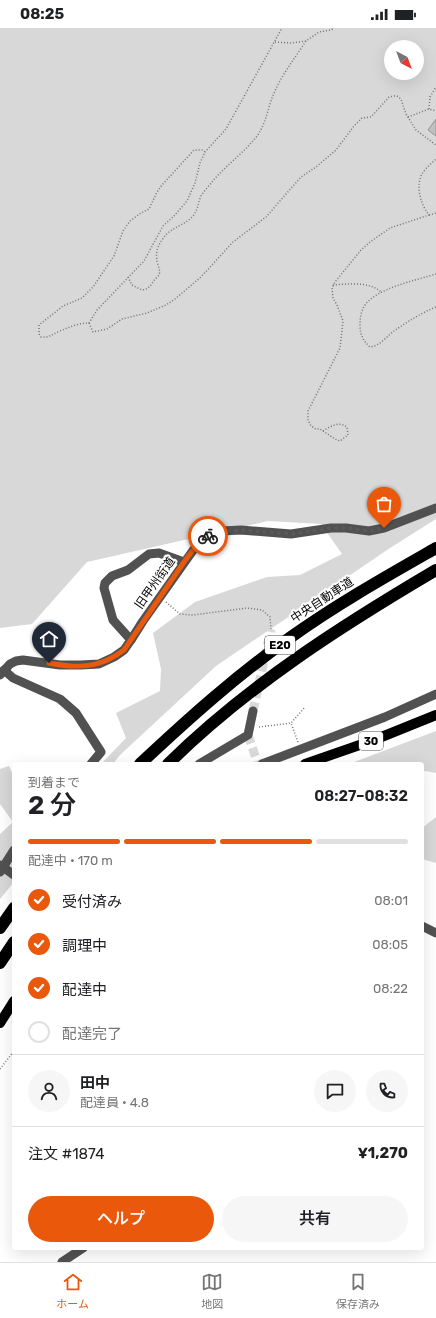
<!DOCTYPE html>
<html lang="ja">
<meta charset="utf-8">
<style>
:root{--surface:#fff;--page:#f6f6f6;--text:#202124;--muted:#757577;--line:#e0e0e0;--accent:#ea580c}
body{margin:0;font-family:Rubik,"Noto Sans JP",sans-serif;background:var(--page);color:var(--text);height:100vh;display:flex;flex-direction:column;font-size:15px;white-space:nowrap}
*{box-sizing:border-box;margin:0}
p{font-size:13px;color:var(--muted)}
.icon{flex:none;width:22px;height:22px;fill:none;stroke:currentColor;stroke-width:2;stroke-linecap:round;stroke-linejoin:round}
.map{position:relative;flex:1;overflow:hidden}
.side{position:absolute;left:12px;top:734px;width:412px;height:488px;display:flex;flex-direction:column;background:var(--surface);border-radius:4px;box-shadow:0 4px 16px #0002}
.side>*{flex:none}
.needle{width:26px;rotate:139deg}
.controls{position:absolute;left:384px;top:12px;display:grid;gap:8px}
.controls a{display:grid;place-items:center;width:40px;height:40px;border-radius:50%;background:var(--surface);box-shadow:0 4px 16px #0002;font-size:20px}
.pin{position:absolute;display:grid;place-items:center;width:34px;height:34px;color:#fff;margin:-41px -17px;border-radius:50% 50% 50% 0;rotate:-45deg;box-shadow:0 0 4px #0007}
.pin .icon{rotate:45deg}
.courier{position:absolute;display:grid;place-items:center;width:40px;height:40px;margin:-20px;border:3px solid #ea580c;border-radius:50%;background:#fff;color:#222;box-shadow:0 1px 5px #0007}
.summary em{font-style:normal;font-weight:600}
.summary div{display:flex;flex-direction:column-reverse}
.summary{display:flex;align-items:center;justify-content:space-between;height:68px;padding:0 16px}
h1{font-size:26px;font-weight:600;line-height:30px}
.bar{display:grid;grid-template-columns:repeat(4,1fr);gap:6px 4px;align-content:center;height:48px;padding:0 16px}
.bar i{height:5px;border-radius:3px;background:var(--line)}
.bar .active{background:var(--accent)}
.bar p{grid-column:span 4}
.line{display:flex;align-items:center;gap:10px;padding:0 16px;border-top:1px solid var(--line)}
.line div{flex:1}
.round{display:grid;place-items:center;flex:none;width:42px;height:42px;border-radius:21px;background:var(--page)}
ol{padding:0 16px;list-style:none}
li{display:flex;align-items:center;gap:12px;height:44px}
li p{margin-inline-start:auto}
li .icon{padding:4px;border-radius:50%;background:var(--accent);color:#fff;stroke-width:4}
li:last-child{color:var(--muted)}
li i{width:22px;height:22px;border:2px solid var(--line);border-radius:50%}
.button{display:flex;gap:8px;margin-top:auto;padding:8px 16px}
.button a{flex:1;height:46px;border-radius:24px;background:var(--accent);color:#fff;font-size:16px;font-weight:600;line-height:46px;text-align:center}
.button a+a{background:var(--page);color:var(--text)}
.status{display:flex;justify-content:space-between;align-items:center;height:28px;padding:0 20px;background:var(--surface);direction:ltr}
.status svg{height:11px;fill:currentColor}
.tabs{display:flex;justify-content:space-around;align-items:center;height:56px;border-top:1px solid var(--line);background:var(--surface);font-size:11px;color:var(--muted)}
.tabs a{display:grid;justify-items:center;gap:2px}
.tabs .active{color:var(--accent)}
.map>svg:first-child{display:block}
.green{fill:#d8d8d8;fill-rule:evenodd}
.building{fill:#c0c0c0;stroke:#959595}
.lines{fill:none;stroke-linecap:round;stroke-linejoin:round}
.minor-tunnel{stroke:#d9d9d9;stroke-width:9;stroke-dasharray:9 4.5;stroke-linecap:butt}
.path{stroke:#737373;stroke-width:1.5;stroke-dasharray:1 2;stroke-linecap:butt}
.minor{stroke:#515151;stroke-width:9}
.major{stroke:#000;stroke-width:10}
.highway{stroke:#000;stroke-width:12}
.done{stroke:#595959;stroke-width:4;stroke-dasharray:0 7.2}
.route{stroke:#ea580c;stroke-width:5}
.labels{text-anchor:middle;stroke-width:4;stroke-linejoin:round;paint-order:stroke}
.shield{fill:#fff;stroke:#4c4c4c;stroke-width:1}
.shield-label{font-size:11px;font-weight:bold;fill:#000}
.street-label{font-size:12px;fill:#000;stroke:#fff}
</style>
<div class="status"><b>08:25</b><svg viewBox="0 0 49 12"><path d="M0 12V9h3v3zM5 12V6h3v6zM10 12V3h3v9zM15 12V0h3v12zM26 1h20v11H26zM47 4h2v5h-2z"/></svg></div>
<div class="map">
<svg width="436" height="1234" viewBox="0 0 436 1234">
<rect width="100%" height="100%" fill="#fff"/>
<g class="green">
<path d="M0,0H436V491L390,520L216,638L120,727L113,736H101L126,710L116,685L160,663L161,641L153,605L195,574L267,549L300,547L342,526L321,496L268,493L87,534L32,596L0,600ZM391,19H417V45H391Z"/>
<polygon points="436,703 436,745 425,743 422,745 422,736 349,736"/>
<polygon points="9,738 14,749 14,854 0,871 0,806 13,794 0,776 0,741"/>
<polygon points="436,789 436,835 422,831 422,800"/>
</g>
<polygon class="building" points="436,91 436,108 428,102"/>
<g class="lines">
<g class="minor-tunnel">
<polyline points="253,683 271,601"/>
<polyline points="248,707 258,736"/>
</g>
<g class="path">
<polyline points="275,14 290,15 306,13 319,4 331,2 334,0"/>
<polyline points="429,81 430,69 436,59"/>
<polyline points="408,89 429,81 436,83"/>
<path d="M205,124L202,122H194L162,157L157,164L149,181L141,185L130,193L123,203L114,228L93,259L82,270L63,278L39,297V306L41,309C49,310 53,306 60,303C69,299 79,295 89,295L97,282L144,233L163,198L173,189L187,173L195,155L200,135L205,124L226,101L282,0"/>
<polyline points="429,187 436,185"/>
<path d="M436,246C417,252 377,260 365,277C361,283 360,290 360,297C360,306 363,313 370,319C380,318 387,308 394,303C407,294 421,285 436,279"/>
<path d="M128,249L132,257L142,262C149,261 151,257 155,251C156,250 158,249 159,247C161,242 157,236 157,232C155,223 159,216 164,209C172,199 185,197 193,188C198,182 198,175 201,168C204,163 209,158 212,154C226,137 244,125 257,108C267,94 268,77 275,63C283,45 295,30 306,13"/>
<path d="M333,257C348,256 369,253 381,264"/>
<polyline points="89,295 93,304 107,301 122,291 147,285 166,277 175,271 201,249 233,214 266,189 301,149 316,139 336,122 354,98 362,90 371,89 389,69 394,68 397,68 401,71 406,86 416,102 436,117"/>
<path d="M323,403C331,398 339,393 347,399L348,407L340,413L335,411L320,401H316L311,398L308,392V383L340,320L343,293L337,277L333,270L332,260L335,254L361,222L370,214L390,200L429,187C421,177 416,160 421,148C424,141 431,136 436,131"/>
<polyline points="166,574 180,586 193,587 247,580 262,582 270,589 271,601"/>
<polyline points="259,699 291,695"/>
<polyline points="298,714 291,695 305,679"/>
<polyline points="0,1041 14,1023"/>
</g>
<g class="minor">
<polyline points="131,612 113,592 104,560 105,555 112,548 128,542 149,526 159,525 184,534"/>
<polyline points="4,642 13,650 60,671 76,685 101,724 91,736"/>
<polyline points="0,647 10,636 16,633 23,632 60,637 81,637 99,636 114,629 124,622 131,612 143,593 199,514 209,508 222,503 241,502 291,506 331,500 346,500 369,503 384,500 436,480"/>
<polyline points="199,736 248,707 253,683"/>
<polyline points="262,736 385,689 436,666"/>
<polyline points="0,837 14,847"/>
<polyline points="0,844 14,822"/>
<polyline points="422,898 436,905"/>
<polyline points="62,1234 83,1220"/>
</g>
<g class="major">
<polyline points="305,736 374,712 436,687"/>
<polyline points="0,995 14,973"/>
</g>
<g class="highway">
<path d="M140,736C188,691 237,647 291,609C337,576 387,548 436,520"/>
<path d="M168,736C247,658 341,598 436,542"/>
<polyline points="0,900 14,880"/>
<polyline points="0,935 14,914"/>
</g>
</g>
<g class="lines">
<polyline class="done" points="208,508 222,503 240,502 291,506 331,500 346,500 369,503 384,500"/>
<path class="route" d="M49,635C64,638 84,640 99,635C108,633 117,627 124,622L184,534L199,514L208,508"/>
</g>
<g class="labels">
<g class="shield">
<rect x="265" y="608" width="30" height="18" rx="3"/>
<rect x="359" y="704" width="24" height="18" rx="3"/>
</g>
<g class="shield-label">
<text x="280" y="621">E20</text>
<text x="371" y="717">30</text>
</g>
<g class="street-label">
<text transform="translate(155 555) rotate(-55)" y="4">旧甲州街道</text>
<text transform="translate(322 572) rotate(-33)" y="4">中央自動車道</text>
</g>
</g>
</svg>
<div class="controls">
<a><svg class="needle" viewBox="-14 -14 28 28"><path d="M0-13l5 13h-10z" fill="#e53935"/><path d="M0 13l5-13h-10z" fill="#757577"/></svg></a>
</div>
<div class="pin" style="left:384px;top:500px;background:#ea580c"><svg class="icon" aria-label="bag" viewBox="0 0 24 24"><path d="M5 8h14l-1 12H6zM9 8a3 3 0 0 1 6 0"/></svg></div>
<div class="pin" style="left:49px;top:635px;background:#1f2937"><svg class="icon" aria-label="home" viewBox="0 0 24 24"><path d="M3 11l9-7 9 7M6 9v11h12V9"/></svg></div>
<div class="courier" style="left:208px;top:508px"><svg class="icon" aria-label="bike" viewBox="0 0 24 24"><circle cx="6" cy="16" r="4"/><circle cx="18" cy="16" r="4"/><path d="M6 16l4-8h5l3 8M10 8l3 8H6M13 5h3"/></svg></div>
<section class="side">
<div class="summary"><div><h1>2 分</h1><p>到着まで</p></div><em>08:27–08:32</em></div>
<div class="bar"><i class="active"></i><i class="active"></i><i class="active"></i><i></i><p>配達中 · 170 m</p></div>
<ol>
<li><svg class="icon" aria-label="check" viewBox="0 0 24 24"><path d="M5 12l5 5 9-10"/></svg>受付済み<p>08:01</p></li>
<li><svg class="icon" aria-label="check" viewBox="0 0 24 24"><path d="M5 12l5 5 9-10"/></svg>調理中<p>08:05</p></li>
<li><svg class="icon" aria-label="check" viewBox="0 0 24 24"><path d="M5 12l5 5 9-10"/></svg>配達中<p>08:22</p></li>
<li><i></i>配達完了</li>
</ol>
<div class="line" style="height:72px"><a class="round"><svg class="icon" aria-label="person" viewBox="0 0 24 24"><circle cx="12" cy="8" r="4"/><path d="M4 21q1-7 8-7t8 7"/></svg></a><div><b>田中</b><p>配達員 · 4.8</p></div><a class="round"><svg class="icon" aria-label="chat" viewBox="0 0 24 24"><path d="M4 5h16v11H9l-5 4z"/></svg></a><a class="round"><svg class="icon" aria-label="phone" viewBox="0 0 24 24"><path d="M5 4h4l2 5-3 2q2 4 5 5l2-3 5 2v4C11 20 4 13 5 4z"/></svg></a></div>
<div class="line" style="height:52px"><div>注文 #1874</div><b>¥1,270</b></div>
<div class="button"><a>ヘルプ</a><a>共有</a></div>
</section>
</div>
<nav class="tabs">
<a class="active"><svg class="icon" aria-label="home" viewBox="0 0 24 24"><path d="M3 11l9-7 9 7M6 9v11h12V9"/></svg>ホーム</a>
<a><svg class="icon" aria-label="map" viewBox="0 0 24 24"><path d="M3 6l6-2 6 2 6-2v14l-6 2-6-2-6 2zM9 4v14M15 6v14"/></svg>地図</a>
<a><svg class="icon" aria-label="saved" viewBox="0 0 24 24"><path d="M7 4h10v16l-5-4-5 4z"/></svg>保存済み</a>
</nav>
